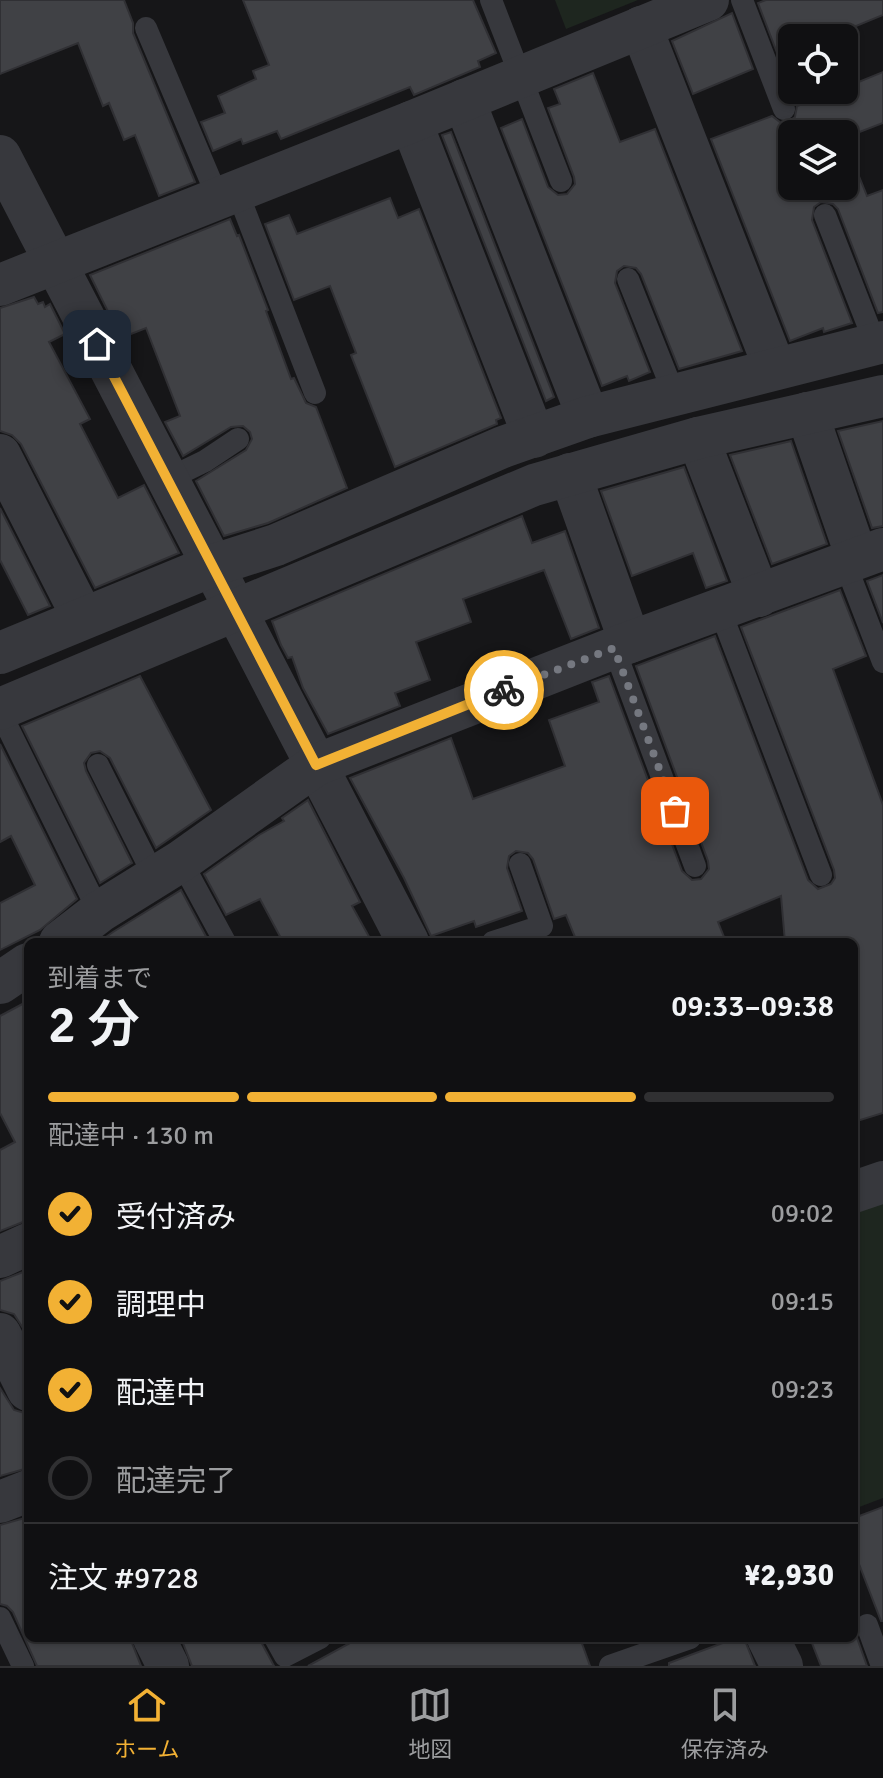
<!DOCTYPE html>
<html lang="ja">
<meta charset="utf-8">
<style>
:root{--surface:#101012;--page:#1e1e20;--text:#f1f3f6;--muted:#9c9d9f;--line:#303032;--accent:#f2b134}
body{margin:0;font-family:Signika,"Noto Sans JP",sans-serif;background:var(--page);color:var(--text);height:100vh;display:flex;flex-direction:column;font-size:30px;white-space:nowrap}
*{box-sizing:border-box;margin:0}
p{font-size:26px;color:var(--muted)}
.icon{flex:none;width:44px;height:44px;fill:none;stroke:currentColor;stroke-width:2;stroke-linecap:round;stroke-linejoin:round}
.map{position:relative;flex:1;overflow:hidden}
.side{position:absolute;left:24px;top:938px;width:834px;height:704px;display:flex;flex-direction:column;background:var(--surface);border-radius:12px;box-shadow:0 2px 6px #0004,0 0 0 2px var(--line)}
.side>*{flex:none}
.tools{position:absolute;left:778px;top:24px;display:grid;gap:16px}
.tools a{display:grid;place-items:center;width:80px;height:80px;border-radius:12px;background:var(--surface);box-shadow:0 2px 6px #0004,0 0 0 2px var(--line);font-size:40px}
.pin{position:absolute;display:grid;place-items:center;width:68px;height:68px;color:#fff;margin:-34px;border-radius:16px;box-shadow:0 4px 12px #0006}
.courier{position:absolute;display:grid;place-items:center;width:80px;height:80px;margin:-40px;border:6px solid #f2b134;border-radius:50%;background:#fff;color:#222;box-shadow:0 2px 10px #0007}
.summary em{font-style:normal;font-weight:600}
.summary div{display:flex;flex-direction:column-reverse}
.summary{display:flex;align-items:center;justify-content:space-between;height:136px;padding:0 24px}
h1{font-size:52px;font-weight:600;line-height:60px}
.bar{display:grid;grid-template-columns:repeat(4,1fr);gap:12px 8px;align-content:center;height:96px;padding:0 24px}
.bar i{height:10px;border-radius:6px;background:var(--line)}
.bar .current{background:var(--accent)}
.bar p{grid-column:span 4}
.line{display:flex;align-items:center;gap:20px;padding:0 24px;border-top:2px solid var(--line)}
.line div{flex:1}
ol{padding:0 24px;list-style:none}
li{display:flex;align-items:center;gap:24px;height:88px}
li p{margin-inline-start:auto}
li .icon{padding:8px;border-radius:50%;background:var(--accent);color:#111;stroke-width:4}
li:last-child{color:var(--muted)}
li i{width:44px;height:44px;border:4px solid var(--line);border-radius:50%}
.dock{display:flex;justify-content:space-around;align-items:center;height:112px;border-top:2px solid var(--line);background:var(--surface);font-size:22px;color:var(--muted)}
.dock a{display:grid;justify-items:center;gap:4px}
.dock .current{color:var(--accent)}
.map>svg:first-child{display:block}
.green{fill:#1e261f}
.building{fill:#404145;stroke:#303034;stroke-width:2}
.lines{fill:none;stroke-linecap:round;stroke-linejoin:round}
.lane{stroke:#37383d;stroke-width:22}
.street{stroke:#37383d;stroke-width:42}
.done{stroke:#757880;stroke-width:8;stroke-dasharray:0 14.4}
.route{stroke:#f2b134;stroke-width:10}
</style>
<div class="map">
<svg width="883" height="1666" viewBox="0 0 883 1666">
<rect width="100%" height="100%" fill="#161618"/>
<g class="green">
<polygon points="555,0 638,0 566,29"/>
<polygon points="883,1198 883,1498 854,1509 854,1208"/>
</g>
<g class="building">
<polygon points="0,0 124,0 133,23 133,33 195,182 159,196 135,135 124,140 109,103 103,106 78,43 0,74"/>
<polygon points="243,0 473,0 496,53 478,61 480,67 414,95 410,87 281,139 277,131 243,144 241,139 213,151 201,122 225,113 218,96 256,79 253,71 269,65"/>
<polygon points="766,0 883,0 883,15 827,38 792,38 792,53 779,58 758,3"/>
<polygon points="732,13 753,69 693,94 672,41"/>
<polygon points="883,72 883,123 844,138 844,134 792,134 792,186 844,186 844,139 867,196 883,190 883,312 878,313 838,209 833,204 821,202 814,207 812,220 852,323 824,332 823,328 790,341 711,139 772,116 781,123 788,122 795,117 797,106 844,90 844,88"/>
<polygon points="593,73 620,142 655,129 742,351 679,369 641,274 636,268 624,266 617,271 615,283 650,372 629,381 627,376 602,386 501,128 522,119 548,187 558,195 567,194 575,184 574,177 548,108 560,104 554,89"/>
<polygon points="451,132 554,397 546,401 442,135"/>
<polygon points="390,198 398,218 419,209 501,418 496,420 497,424 395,467 351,355 356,353 330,286 294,300 265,224 289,215 297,234"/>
<polygon points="230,219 237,236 239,235 268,310 266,311 291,379 294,378 306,403 316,407 347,488 268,523 224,536 196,481 246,450 252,439 250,432 243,426 231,427 183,456 165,422 180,416 146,328 121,338 90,275"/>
<polygon points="34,297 38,304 43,302 45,307 50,304 65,334 49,342 90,419 80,424 118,498 144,485 179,553 95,588 21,444 12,435 0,431 0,308"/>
<polygon points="883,421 883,526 872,528 838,431"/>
<polygon points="791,441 827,544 772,564 730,455"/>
<polygon points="684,467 727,581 706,588 693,553 632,576 601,491"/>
<polygon points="0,508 50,606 28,615 0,560"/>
<polygon points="522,516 532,543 565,531 599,628 571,639 544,570 463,599 471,622 416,642 430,680 395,693 400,706 328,734 303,688 292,657 288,658 281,645 272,621"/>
<polygon points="883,575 883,623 867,581"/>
<polygon points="840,590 866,656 833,669 883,805 883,1113 854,1122 854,942 785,942 781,896 718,922 726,942 577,942 566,915 554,919 533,859 528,853 516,851 509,856 507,868 522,911 476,927 474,921 431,936 404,878 350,778 451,738 473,799 565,766 549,720 599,702 592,682 609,676 682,871 692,880 701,879 709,869 708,861 636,666 715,636 808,880 818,889 831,884 835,878 834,870 741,627"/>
<polygon points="140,676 211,810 156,848 110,758 100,751 91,753 84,763 86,771 132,863 100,883 22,726"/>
<polygon points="0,744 77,899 40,930 0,950 0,903 35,885 11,836 0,842"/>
<polygon points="308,800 360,902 352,906 372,942 283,942 260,899 226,915 204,874 259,835 284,821 282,818"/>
<polygon points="181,890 209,942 99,942 113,932"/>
<polygon points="28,1001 28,1220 0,1231 0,1150 15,1142 0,1113 0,1016"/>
<polygon points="28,1270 28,1336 14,1314 0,1310 0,1281"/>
<polygon points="0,1388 14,1410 28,1414 28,1468 0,1476"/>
<polygon points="883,1507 883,1621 881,1621 854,1551 854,1518"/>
<polygon points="28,1517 28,1638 130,1638 141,1666 37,1666 13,1612 7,1606 0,1604 0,1525"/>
<polygon points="181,1638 259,1638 274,1666 192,1666"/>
<polygon points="359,1638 580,1638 590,1666 308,1666"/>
<polygon points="736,1638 744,1638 755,1666 669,1666 669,1663"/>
<polygon points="810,1638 857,1638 867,1666 821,1666"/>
</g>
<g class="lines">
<g class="lane">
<polyline points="491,0 561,181"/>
<polyline points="742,0 784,109"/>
<polyline points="146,28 218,198"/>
<polyline points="237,191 315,393"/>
<polyline points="825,215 875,343"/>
<polyline points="628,279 674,394"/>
<polyline points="168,479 205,461 238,439"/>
<polyline points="845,563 883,662"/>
<polyline points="720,610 821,875"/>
<polyline points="614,648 695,866"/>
<polyline points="0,712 99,912"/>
<polyline points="98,765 155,878"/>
<polyline points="181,861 225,942"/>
<polyline points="493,942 542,926 520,864"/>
<polyline points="0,1618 23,1666"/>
<polyline points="867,1625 882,1666"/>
<polyline points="275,1638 285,1656 320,1638"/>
<polyline points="610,1666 690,1638"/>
</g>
<g class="street">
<polyline points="641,27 775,369"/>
<polyline points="464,100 588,417"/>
<polyline points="411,122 534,437"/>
<polyline points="0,156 408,942"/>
<polyline points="0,285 411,122 708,0"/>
<polyline points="807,413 857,558"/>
<polyline points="698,438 759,596"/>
<polyline points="0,455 83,618"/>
<polyline points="570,474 630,642"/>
<polyline points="0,653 214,565 276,545 503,447 588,417 883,342"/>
<polyline points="0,709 534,485 698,438 883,396"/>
<polyline points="60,942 99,912 181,861 316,765 614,648 883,549"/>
<polyline points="0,983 28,964"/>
<polyline points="854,1192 883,1182"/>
<polyline points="0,1257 28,1244"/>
<polyline points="0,1334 28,1390"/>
<polyline points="0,1502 28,1491"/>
<polyline points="154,1638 168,1666"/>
<polyline points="768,1638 782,1666"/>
</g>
</g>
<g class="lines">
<polyline class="done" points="504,690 614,648 675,811"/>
<polyline class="route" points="97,344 316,765 504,690"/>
</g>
</svg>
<div class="tools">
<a><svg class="icon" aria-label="locate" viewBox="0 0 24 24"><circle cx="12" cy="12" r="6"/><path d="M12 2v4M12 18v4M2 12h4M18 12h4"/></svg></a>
<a><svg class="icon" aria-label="layers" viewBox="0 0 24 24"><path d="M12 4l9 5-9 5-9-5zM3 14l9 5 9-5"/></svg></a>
</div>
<div class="pin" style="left:675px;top:811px;background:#ea580c"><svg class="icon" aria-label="bag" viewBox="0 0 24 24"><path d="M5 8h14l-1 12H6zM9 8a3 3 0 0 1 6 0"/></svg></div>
<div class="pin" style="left:97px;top:344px;background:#1f2937"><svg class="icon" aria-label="home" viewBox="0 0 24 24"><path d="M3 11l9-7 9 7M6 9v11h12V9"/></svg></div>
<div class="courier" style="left:504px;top:690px"><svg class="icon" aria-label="bike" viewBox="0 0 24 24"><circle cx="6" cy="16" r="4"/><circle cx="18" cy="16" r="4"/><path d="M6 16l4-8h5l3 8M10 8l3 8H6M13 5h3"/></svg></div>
<section class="side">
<div class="summary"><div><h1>2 分</h1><p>到着まで</p></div><em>09:33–09:38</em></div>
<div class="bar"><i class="current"></i><i class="current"></i><i class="current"></i><i></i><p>配達中 · 130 m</p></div>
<ol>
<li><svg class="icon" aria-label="check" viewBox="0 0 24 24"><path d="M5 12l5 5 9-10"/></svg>受付済み<p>09:02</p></li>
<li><svg class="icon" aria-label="check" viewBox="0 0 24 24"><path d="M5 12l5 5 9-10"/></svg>調理中<p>09:15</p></li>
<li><svg class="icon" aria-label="check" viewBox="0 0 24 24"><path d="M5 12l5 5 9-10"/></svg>配達中<p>09:23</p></li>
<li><i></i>配達完了</li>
</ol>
<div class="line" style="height:104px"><div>注文 #9728</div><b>¥2,930</b></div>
</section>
</div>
<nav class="dock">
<a class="current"><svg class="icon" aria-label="home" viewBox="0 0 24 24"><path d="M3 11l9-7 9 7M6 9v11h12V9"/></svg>ホーム</a>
<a><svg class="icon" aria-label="map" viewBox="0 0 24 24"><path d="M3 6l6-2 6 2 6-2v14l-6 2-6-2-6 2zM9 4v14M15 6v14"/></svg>地図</a>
<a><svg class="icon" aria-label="saved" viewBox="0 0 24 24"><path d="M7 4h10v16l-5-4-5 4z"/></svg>保存済み</a>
</nav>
